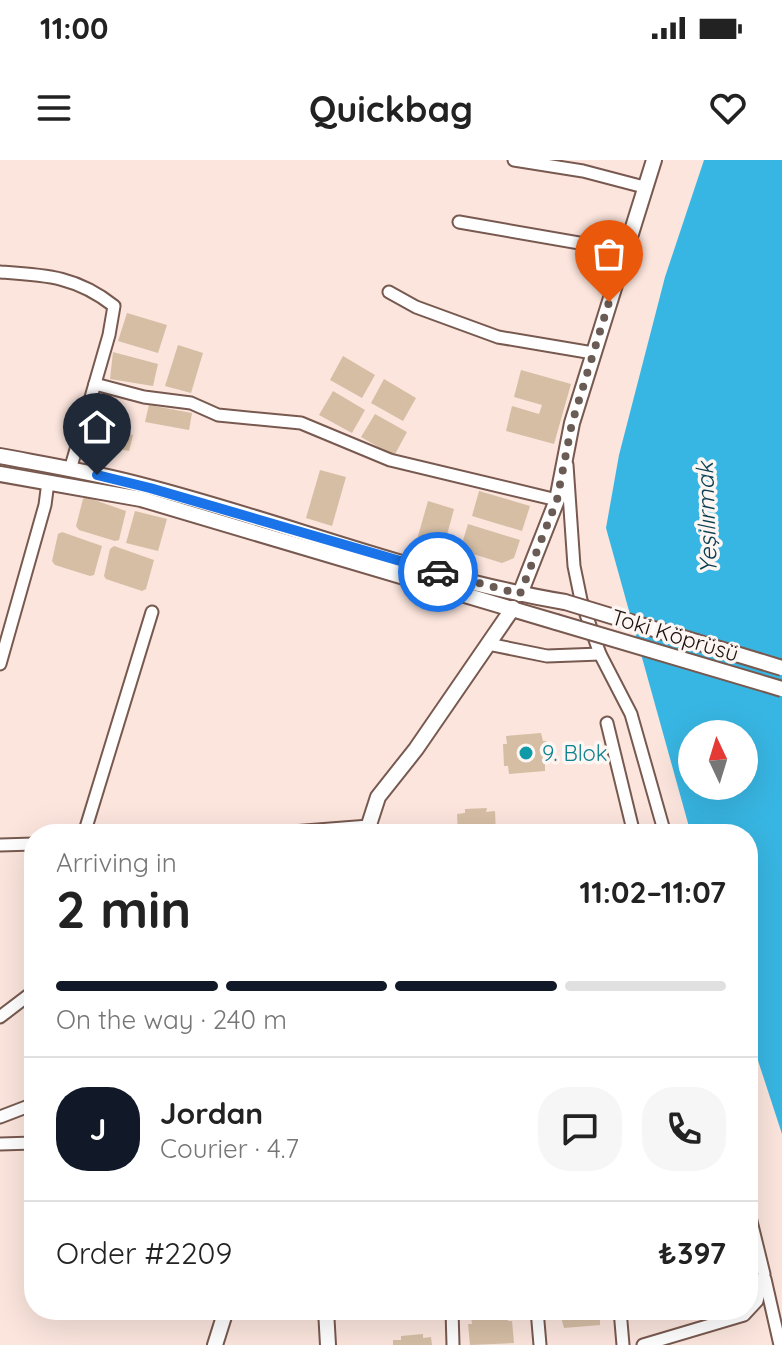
<!DOCTYPE html>
<meta charset="utf-8">
<style>
:root{--surface:#fff;--page:#f6f6f6;--text:#222;--muted:#767676;--line:#e0e0e0;--accent:#111827}
body{margin:0;font-family:Quicksand,sans-serif;background:var(--page);color:var(--text);height:100vh;display:flex;flex-direction:column;font-size:30px;white-space:nowrap}
*{box-sizing:border-box;margin:0}
p{font-size:26px;color:var(--muted)}
.icon{flex:none;width:44px;height:44px;fill:none;stroke:currentColor;stroke-width:2;stroke-linecap:round;stroke-linejoin:round}
.map{position:relative;flex:1;overflow:hidden}
.details{position:absolute;left:24px;top:664px;width:734px;height:496px;display:flex;flex-direction:column;background:var(--surface);border-radius:32px;box-shadow:0 8px 32px #0002}
.details>*{flex:none}
.needle{width:52px;rotate:356deg}
.fabs{position:absolute;left:678px;top:560px;display:grid;gap:16px}
.fabs a{display:grid;place-items:center;width:80px;height:80px;border-radius:50%;background:var(--surface);box-shadow:0 8px 32px #0002;font-size:40px}
.pin{position:absolute;display:grid;place-items:center;width:68px;height:68px;color:#fff;margin:-82px -34px;border-radius:50% 50% 50% 0;rotate:-45deg;box-shadow:0 0 8px #0007}
.pin .icon{rotate:45deg}
.courier{position:absolute;display:grid;place-items:center;width:80px;height:80px;margin:-40px;border:6px solid #1a73e8;border-radius:50%;background:#fff;color:#222;box-shadow:0 2px 10px #0007}
.headline em{font-style:normal;font-weight:800}
.headline div{display:flex;flex-direction:column-reverse}
.headline{display:flex;align-items:center;justify-content:space-between;height:136px;padding:0 32px}
h1{font-size:52px;font-weight:800;line-height:60px}
.bar{display:grid;grid-template-columns:repeat(4,1fr);gap:12px 8px;align-content:center;height:96px;padding:0 32px}
.bar i{height:10px;border-radius:6px;background:var(--line)}
.bar .selected{background:var(--accent)}
.bar p{grid-column:span 4}
.line{display:flex;align-items:center;gap:20px;padding:0 32px;border-top:2px solid var(--line)}
.line div{flex:1}
.round{display:grid;place-items:center;flex:none;width:84px;height:84px;border-radius:32px;background:var(--page)}
.status{display:flex;justify-content:space-between;align-items:center;height:56px;padding:0 40px;background:var(--surface);direction:ltr}
.status svg{height:22px;fill:currentColor}
header{display:flex;justify-content:space-between;align-items:center;height:104px;padding:0 32px;background:var(--surface);font-size:36px;font-weight:800}
.map>svg:first-child{display:block}
.water{fill:#38b6e3;fill-rule:evenodd}
.building{fill:#d6bea5}
.lines{fill:none;stroke-linecap:round;stroke-linejoin:round}
.street-casing{stroke:#78594f;stroke-width:15}
.secondary-casing{stroke:#78594f;stroke-width:18}
.street{stroke:#fff;stroke-width:11}
.secondary{stroke:#fff;stroke-width:14}
.secondary-bridge-casing{stroke:#78594f;stroke-width:18;stroke-linecap:butt}
.secondary-bridge{stroke:#fff;stroke-width:14}
.done{stroke:#6a5b55;stroke-width:8;stroke-dasharray:0 14.4}
.route{stroke:#1a73e8;stroke-width:10}
.culture-dot{fill:#0f9aa8;stroke:#fdf6f3;stroke-width:3}
.labels{text-anchor:middle;stroke-width:7;stroke-linejoin:round;paint-order:stroke}
.street-label{font-size:22px;fill:#1c100c;stroke:#fdf6f3}
.culture-label{font-size:22px;fill:#0d838f;stroke:#fdf6f3;text-anchor:start}
.water-label{font-size:24px;font-style:italic;fill:#0b4153;stroke:#fdf6f3}
</style>
<div class="status"><b>11:00</b><svg viewBox="0 0 49 12"><path d="M0 12V9h3v3zM5 12V6h3v6zM10 12V3h3v9zM15 12V0h3v12zM26 1h20v11H26zM47 4h2v5h-2z"/></svg></div>
<header><svg class="icon" aria-label="menu" viewBox="0 0 24 24"><path d="M4 6h16M4 12h16M4 18h16"/></svg>Quickbag<svg class="icon" aria-label="heart" viewBox="0 0 24 24"><path d="M12 20l-8-8c-3-5 5-10 8-4 3-6 11-1 8 4z"/></svg></header>
<div class="map">
<svg width="782" height="1185" viewBox="0 0 782 1185">
<rect width="100%" height="100%" fill="#fbe5dd"/>
<path class="water" d="M704,0H782V974L748,870V674H691L606,368L619,295L665,117ZM692,574H744V626H692Z"/>
<g class="building">
<polygon points="127,153 167,165 158,193 118,181"/>
<polygon points="178,185 203,193 191,233 165,226"/>
<polygon points="113,192 158,204 153,226 110,219"/>
<polygon points="343,196 375,215 362,238 330,220"/>
<polygon points="521,210 571,224 554,284 506,271 512,246 539,254 542,245 514,237"/>
<polygon points="384,219 416,238 403,261 371,243"/>
<polygon points="333,231 365,250 352,273 319,255"/>
<polygon points="149,245 192,253 189,270 145,262"/>
<polygon points="375,254 407,272 394,296 361,277"/>
<polygon points="102,269 133,275 129,291 99,285"/>
<polygon points="320,310 346,317 332,366 306,358"/>
<polygon points="479,331 530,346 522,371 472,356"/>
<polygon points="86,337 126,351 119,380 115,381 79,370 76,366 83,339"/>
<polygon points="428,341 454,349 441,397 414,390"/>
<polygon points="135,351 167,359 158,391 126,383"/>
<polygon points="468,364 520,380 514,398 502,403 460,390"/>
<polygon points="62,372 102,386 94,415 90,416 55,405 52,401 58,374"/>
<polygon points="114,386 154,400 146,429 142,431 106,419 104,416 110,389"/>
<polygon points="541,573 543,581 547,581 548,602 545,603 545,611 509,614 508,606 504,606 503,584 507,584 506,576"/>
<polygon points="487,648 486,652 495,651 496,674 458,674 457,654 465,653 465,649"/>
<polygon points="559,1150 604,1150 604,1157 600,1158 600,1165 564,1168"/>
<polygon points="507,1154 508,1161 512,1161 514,1183 470,1185 468,1164 472,1164 471,1156"/>
<polygon points="423,1174 423,1178 431,1177 432,1185 393,1185 393,1180 401,1180 401,1176"/>
</g>
<g class="lines">
<defs>
<g id="street">
<polyline points="514,0 583,11 644,27"/>
<polyline points="459,62 625,91"/>
<path d="M0,112C45,115 76,116 114,146L109,175L70,310"/>
<polyline points="389,132 416,147 498,177 593,193"/>
<polyline points="95,224 144,237 191,243 218,255 301,263 390,300 557,340"/>
<polyline points="567,305 574,406 581,440 600,494 631,554 665,674"/>
<polyline points="488,484 547,496 600,494"/>
<polyline points="0,504 45,345 48,322"/>
<polyline points="607,563 634,674"/>
<polyline points="84,674 152,452"/>
<polyline points="266,674 369,666"/>
<polyline points="0,685 34,684"/>
<polyline points="0,857 34,831"/>
<polyline points="0,957 34,944"/>
<polyline points="0,984 34,983"/>
<polyline points="765,1119 780,1185"/>
<polyline points="452,1150 453,1185"/>
<polyline points="537,1150 540,1185"/>
<polyline points="620,1150 623,1185"/>
<polyline points="643,1185 744,1155 757,1141 764,1114 748,1049"/>
</g>
<g id="secondary">
<path d="M0,296C42,304 84,311 125,321C273,357 415,417 565,442"/>
<polyline points="0,314 141,339 556,462"/>
<polyline points="520,434 557,340 572,263 654,0"/>
<polyline points="366,674 378,637 416,589 513,448"/>
<polyline points="326,1150 328,1185"/>
<polyline points="215,1185 226,1150"/>
</g>
</defs>
<use href="#street" class="street-casing"/>
<use href="#secondary" class="secondary-casing"/>
<use href="#street" class="street"/>
<use href="#secondary" class="secondary"/>
<defs>
<g id="secondary-bridge">
<polyline points="565,442 782,508"/>
<polyline points="556,462 782,529"/>
</g>
</defs>
<use href="#secondary-bridge" class="secondary-bridge-casing"/>
<use href="#secondary-bridge" class="secondary-bridge"/>
</g>
<g class="lines">
<polyline class="done" points="438,412 520,434 557,340 572,263 609,142"/>
<polyline class="route" points="97,315 150,328 438,412"/>
</g>
<circle class="culture-dot" cx="526" cy="593" r="8"/>
<g class="labels">
<g class="street-label">
<text transform="translate(675 475) rotate(17)" y="8">Toki Köprüsü</text>
</g>
<g class="culture-label">
<text x="542" y="601">9. Blok</text>
</g>
<g class="water-label">
<text transform="translate(707 358) rotate(-92)" y="8">Yeşilırmak</text>
</g>
</g>
</svg>
<div class="fabs">
<a><svg class="needle" viewBox="-14 -14 28 28"><path d="M0-13l5 13h-10z" fill="#e53935"/><path d="M0 13l5-13h-10z" fill="#767676"/></svg></a>
</div>
<div class="pin" style="left:609px;top:142px;background:#ea580c"><svg class="icon" aria-label="bag" viewBox="0 0 24 24"><path d="M5 8h14l-1 12H6zM9 8a3 3 0 0 1 6 0"/></svg></div>
<div class="pin" style="left:97px;top:315px;background:#1f2937"><svg class="icon" aria-label="home" viewBox="0 0 24 24"><path d="M3 11l9-7 9 7M6 9v11h12V9"/></svg></div>
<div class="courier" style="left:438px;top:412px"><svg class="icon" aria-label="car" viewBox="0 0 24 24"><path d="M5 17H2v-5l4-1 3-4h7l3 4 3 1v5h-3M9 17h6M6 11h13"/><circle cx="7" cy="17" r="2"/><circle cx="17" cy="17" r="2"/></svg></div>
<section class="details">
<div class="headline"><div><h1>2 min</h1><p>Arriving in</p></div><em>11:02–11:07</em></div>
<div class="bar"><i class="selected"></i><i class="selected"></i><i class="selected"></i><i></i><p>On the way · 240 m</p></div>
<div class="line" style="height:144px"><b class="round" style="background:var(--accent);color:#fff">J</b><div><b>Jordan</b><p>Courier · 4.7</p></div><a class="round"><svg class="icon" aria-label="chat" viewBox="0 0 24 24"><path d="M4 5h16v11H9l-5 4z"/></svg></a><a class="round"><svg class="icon" aria-label="phone" viewBox="0 0 24 24"><path d="M5 4h4l2 5-3 2q2 4 5 5l2-3 5 2v4C11 20 4 13 5 4z"/></svg></a></div>
<div class="line" style="height:104px"><div>Order #2209</div><b>₺397</b></div>
</section>
</div>
